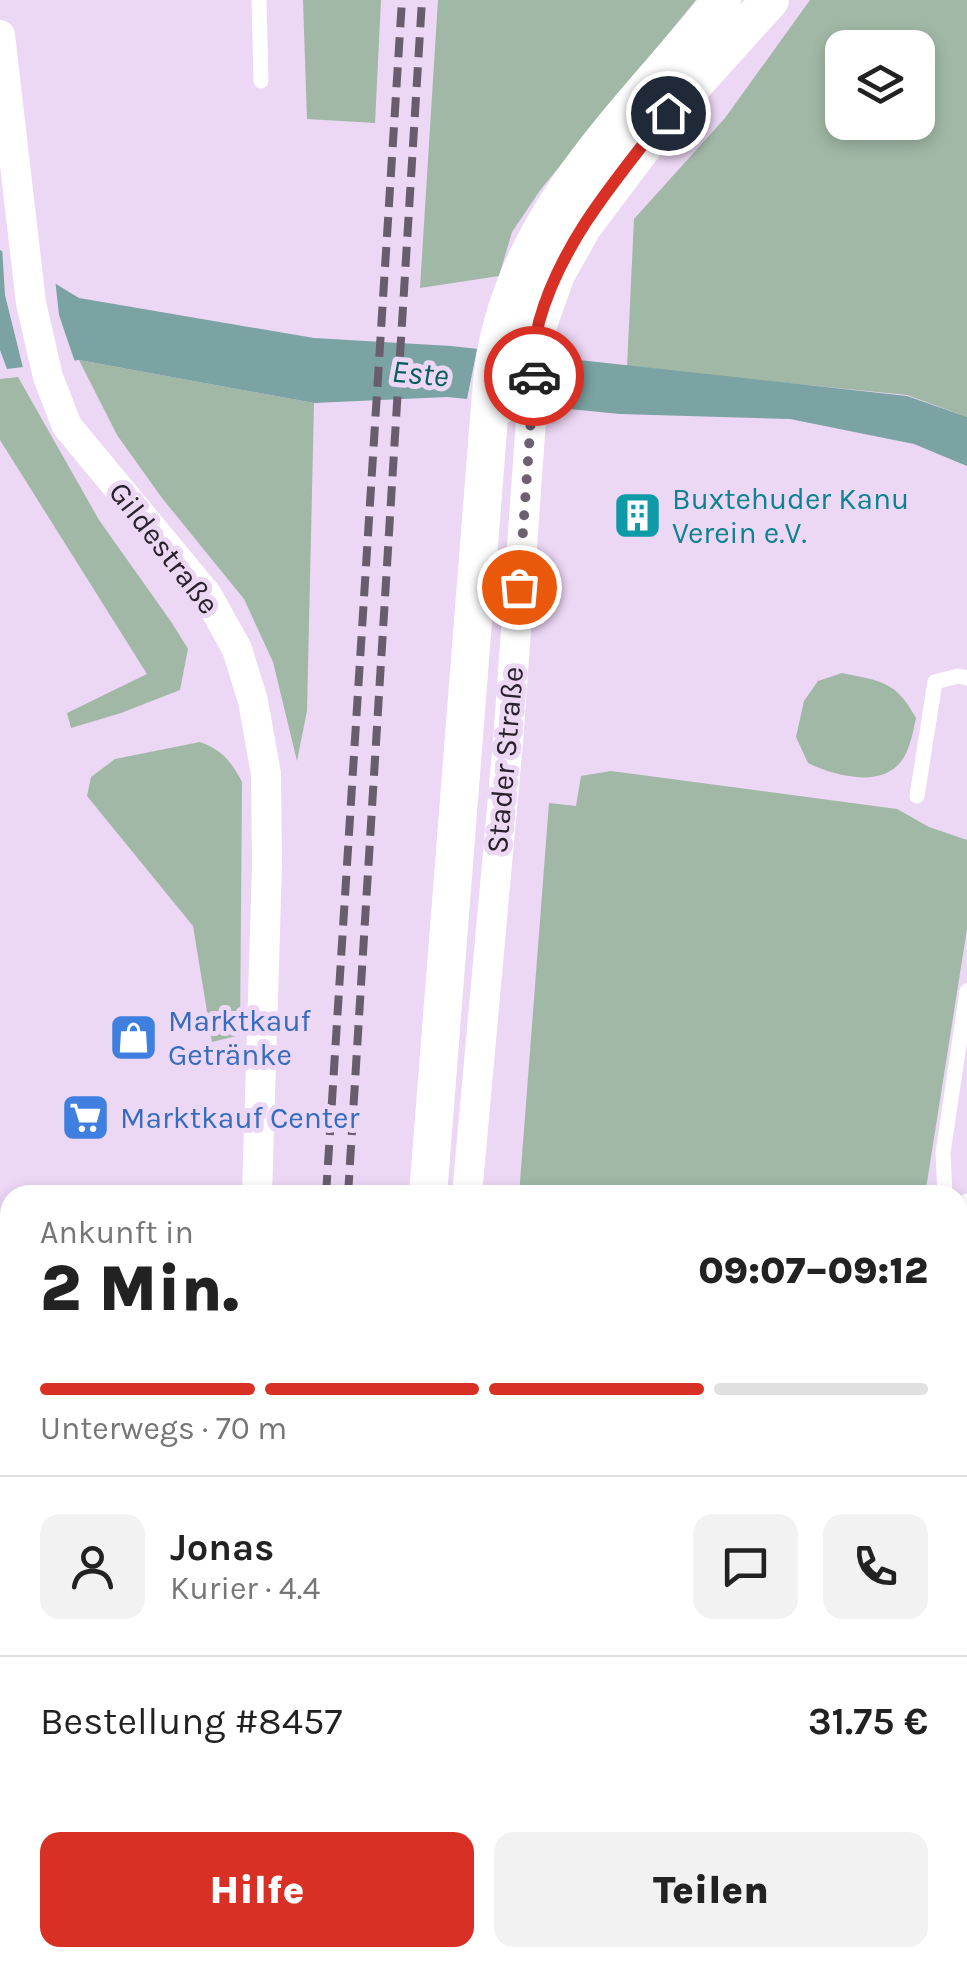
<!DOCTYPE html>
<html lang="de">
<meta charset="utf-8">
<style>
:root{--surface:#fff;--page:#f2f2f2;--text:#222;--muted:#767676;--line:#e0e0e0;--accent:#d93025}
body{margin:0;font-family:Karla,sans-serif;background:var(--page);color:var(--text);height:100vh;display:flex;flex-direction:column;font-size:38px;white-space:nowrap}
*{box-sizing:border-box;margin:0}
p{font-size:32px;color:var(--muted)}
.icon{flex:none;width:55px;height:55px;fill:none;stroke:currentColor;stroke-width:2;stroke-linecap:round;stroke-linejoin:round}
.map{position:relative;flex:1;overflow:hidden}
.side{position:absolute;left:0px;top:1185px;width:968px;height:782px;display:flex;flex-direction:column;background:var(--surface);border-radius:30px 30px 0 0;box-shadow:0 5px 15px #0003}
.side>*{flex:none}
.fabs{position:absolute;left:825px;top:30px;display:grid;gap:20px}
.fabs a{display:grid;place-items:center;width:110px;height:110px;border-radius:20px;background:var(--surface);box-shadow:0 5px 15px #0003;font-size:50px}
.pin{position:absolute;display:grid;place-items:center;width:85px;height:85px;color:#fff;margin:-42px;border:5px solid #fff;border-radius:50%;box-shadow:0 2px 10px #0007}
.courier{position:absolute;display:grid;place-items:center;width:100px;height:100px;margin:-50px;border:8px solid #d93025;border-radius:50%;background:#fff;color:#222;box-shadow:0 2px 12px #0007}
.head em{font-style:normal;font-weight:800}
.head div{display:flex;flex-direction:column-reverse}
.head{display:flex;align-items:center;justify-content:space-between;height:170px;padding:0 40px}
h1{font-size:65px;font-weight:800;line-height:75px}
.bar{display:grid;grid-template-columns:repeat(4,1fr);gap:15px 10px;align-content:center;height:120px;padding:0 40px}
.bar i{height:12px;border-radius:8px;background:var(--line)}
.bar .selected{background:var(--accent)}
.bar p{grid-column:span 4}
.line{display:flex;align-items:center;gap:25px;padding:0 40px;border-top:2px solid var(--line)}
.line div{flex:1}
.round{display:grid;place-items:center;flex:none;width:105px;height:105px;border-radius:20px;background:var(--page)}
.cta{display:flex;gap:20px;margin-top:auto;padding:20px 40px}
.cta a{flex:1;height:115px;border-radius:20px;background:var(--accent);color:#fff;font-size:40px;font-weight:800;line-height:115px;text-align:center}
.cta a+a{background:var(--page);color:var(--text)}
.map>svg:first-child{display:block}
.green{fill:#a1b8a6;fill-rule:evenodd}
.water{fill:#7ba3a3}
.pier{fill:#ecd7f4}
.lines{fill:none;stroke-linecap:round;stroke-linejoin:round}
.service{stroke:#fff;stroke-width:15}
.minor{stroke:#fff;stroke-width:30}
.tertiary{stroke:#fff;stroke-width:38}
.rail{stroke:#695d6d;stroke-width:8;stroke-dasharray:20 10;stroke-linecap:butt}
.done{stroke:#6d6171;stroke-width:10;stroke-dasharray:0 18}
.route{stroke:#d93025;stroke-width:12}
.labels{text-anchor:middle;stroke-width:10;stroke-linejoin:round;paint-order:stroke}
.culture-label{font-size:30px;fill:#0d838f;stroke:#ecd7f4;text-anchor:start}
.street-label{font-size:30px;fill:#29212b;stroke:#ecd7f4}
.shop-label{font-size:30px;fill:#366cbe;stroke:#ecd7f4;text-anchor:start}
.water-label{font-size:32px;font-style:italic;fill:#065e5f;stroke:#ecd7f4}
</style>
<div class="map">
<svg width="967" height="1966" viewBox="0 0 967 1966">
<rect width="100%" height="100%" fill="#ecd7f4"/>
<g class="green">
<polygon points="303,0 381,0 375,123 307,119"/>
<polygon points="438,0 696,0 541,189 512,232 499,276 420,288"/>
<path d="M810,0H967V417L907,395L627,367L634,219L725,118ZM842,48H918V122H842Z"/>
<polygon points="79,360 314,403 307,711 297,761 273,662 244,599 162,498 117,435"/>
<polygon points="18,377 99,520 172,623 188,649 180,690 121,713 71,728 67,713 147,674 0,440 0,379"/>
<path d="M842,673C881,681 896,681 916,718C913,731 911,745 904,757C885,790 835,776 808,763L796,737L804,701L818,681Z"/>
<path d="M200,742C222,750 231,761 242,782L240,1035L212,1042L193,926L87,796L91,777L115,759Z"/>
<polygon points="611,771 897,809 929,827 967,840 967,929 925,1195 519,1195 549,803 576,806 581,776"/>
</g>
<polygon class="water" points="0,250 79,298 314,338 451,346 907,396 967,417 967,466 914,444 790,419 620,414 447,397 314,403 79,360 7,369 0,350"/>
<g class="pier">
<polygon points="2,246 55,278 59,315 76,365 24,372 5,295"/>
<polygon points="478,344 577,356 566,414 466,404"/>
</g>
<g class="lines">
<g class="service">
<polyline points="259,0 261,81"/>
<polyline points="917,796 935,682 958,676 967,678"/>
<polyline points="945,1195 943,1153 967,991"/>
<polyline points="958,1208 967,1201"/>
<polyline points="518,1966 526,1958"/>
</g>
<g class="minor">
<polyline points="0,35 31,303 48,377 67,426 207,595 237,649 253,701 266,774 267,864 257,1195"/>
<polyline points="467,1195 508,742 537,336"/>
<polyline points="958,1684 967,1684"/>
<polyline points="0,1700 10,1705"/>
<polyline points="958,1908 967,1909"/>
<polyline points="109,1966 110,1958"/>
</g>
<g class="tertiary">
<polyline points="500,405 538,325 556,274 583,226 668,113 770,0"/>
<path d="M428,1195L488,430C491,397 492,363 501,330C535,196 638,104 722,0"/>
<polyline points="548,1958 554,1966"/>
</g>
<g class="rail">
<polyline points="326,1195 402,0"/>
<polyline points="348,1195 422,0"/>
<polyline points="277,1966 277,1958"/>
<polyline points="302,1966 302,1958"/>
</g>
</g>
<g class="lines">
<polyline class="done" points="519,587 534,376"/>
<path class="route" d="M534,376C536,359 535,339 539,322C561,242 618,177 668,113"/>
</g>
<defs>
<symbol id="building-square" viewBox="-11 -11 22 22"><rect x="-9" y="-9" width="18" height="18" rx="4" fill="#0f9aa8" stroke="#ecd7f4"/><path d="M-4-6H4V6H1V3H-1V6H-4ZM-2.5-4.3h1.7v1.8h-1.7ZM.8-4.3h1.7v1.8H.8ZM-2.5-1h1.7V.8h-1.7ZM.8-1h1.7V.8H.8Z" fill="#fff"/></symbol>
<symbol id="shop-square" viewBox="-11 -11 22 22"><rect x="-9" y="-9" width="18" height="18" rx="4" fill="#3f7fe0" stroke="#ecd7f4"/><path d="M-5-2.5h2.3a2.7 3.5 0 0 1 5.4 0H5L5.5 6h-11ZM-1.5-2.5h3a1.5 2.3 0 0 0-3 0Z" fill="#fff"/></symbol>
<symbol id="supermarket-square" viewBox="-11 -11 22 22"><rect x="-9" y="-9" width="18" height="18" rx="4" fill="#3f7fe0" stroke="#ecd7f4"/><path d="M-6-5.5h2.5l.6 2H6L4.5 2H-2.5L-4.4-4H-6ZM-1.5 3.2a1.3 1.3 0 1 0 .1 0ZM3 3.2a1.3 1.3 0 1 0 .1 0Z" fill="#fff"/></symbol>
</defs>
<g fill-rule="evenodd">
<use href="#building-square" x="610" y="488" width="55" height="55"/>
<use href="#shop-square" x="106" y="1010" width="55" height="55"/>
<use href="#supermarket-square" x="58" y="1090" width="55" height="55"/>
</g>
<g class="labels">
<g class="culture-label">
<text x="672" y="509">Buxtehuder Kanu<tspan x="672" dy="34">Verein e.V.</tspan></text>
</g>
<g class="street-label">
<text transform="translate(164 548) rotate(52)" y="10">Gildestraße</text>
<text transform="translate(505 760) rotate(-85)" y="10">Stader Straße</text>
</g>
<g class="shop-label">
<text x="168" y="1031">Marktkauf<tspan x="168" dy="34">Getränke</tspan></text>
<text x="120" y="1128">Marktkauf Center</text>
</g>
<g class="water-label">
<text transform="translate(420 373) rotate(5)" y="11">Este</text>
</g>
</g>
</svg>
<div class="fabs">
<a><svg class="icon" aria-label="layers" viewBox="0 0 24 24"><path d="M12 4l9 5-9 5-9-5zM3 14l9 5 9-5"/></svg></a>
</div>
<div class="pin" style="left:519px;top:587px;background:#ea580c"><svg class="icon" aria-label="bag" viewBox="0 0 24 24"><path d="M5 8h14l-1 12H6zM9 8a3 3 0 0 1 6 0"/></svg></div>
<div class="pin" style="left:668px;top:113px;background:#1f2937"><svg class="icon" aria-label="home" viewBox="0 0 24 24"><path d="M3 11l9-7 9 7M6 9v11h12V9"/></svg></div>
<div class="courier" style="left:534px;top:376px"><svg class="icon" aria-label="car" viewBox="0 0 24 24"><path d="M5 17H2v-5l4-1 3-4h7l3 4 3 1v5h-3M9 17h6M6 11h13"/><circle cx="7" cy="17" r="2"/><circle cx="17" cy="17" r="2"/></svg></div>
<section class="side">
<div class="head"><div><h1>2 Min.</h1><p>Ankunft in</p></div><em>09:07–09:12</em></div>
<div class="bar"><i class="selected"></i><i class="selected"></i><i class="selected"></i><i></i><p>Unterwegs · 70 m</p></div>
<div class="line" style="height:180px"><a class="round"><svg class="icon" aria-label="person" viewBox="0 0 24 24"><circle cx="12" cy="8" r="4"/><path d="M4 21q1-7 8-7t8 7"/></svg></a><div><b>Jonas</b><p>Kurier · 4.4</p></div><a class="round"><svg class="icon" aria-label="chat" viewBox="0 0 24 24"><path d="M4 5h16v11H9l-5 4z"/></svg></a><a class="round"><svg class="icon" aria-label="phone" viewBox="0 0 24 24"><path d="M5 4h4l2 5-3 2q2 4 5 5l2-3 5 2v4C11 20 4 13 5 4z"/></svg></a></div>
<div class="line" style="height:130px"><div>Bestellung #8457</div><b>31.75 €</b></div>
<div class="cta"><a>Hilfe</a><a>Teilen</a></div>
</section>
</div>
